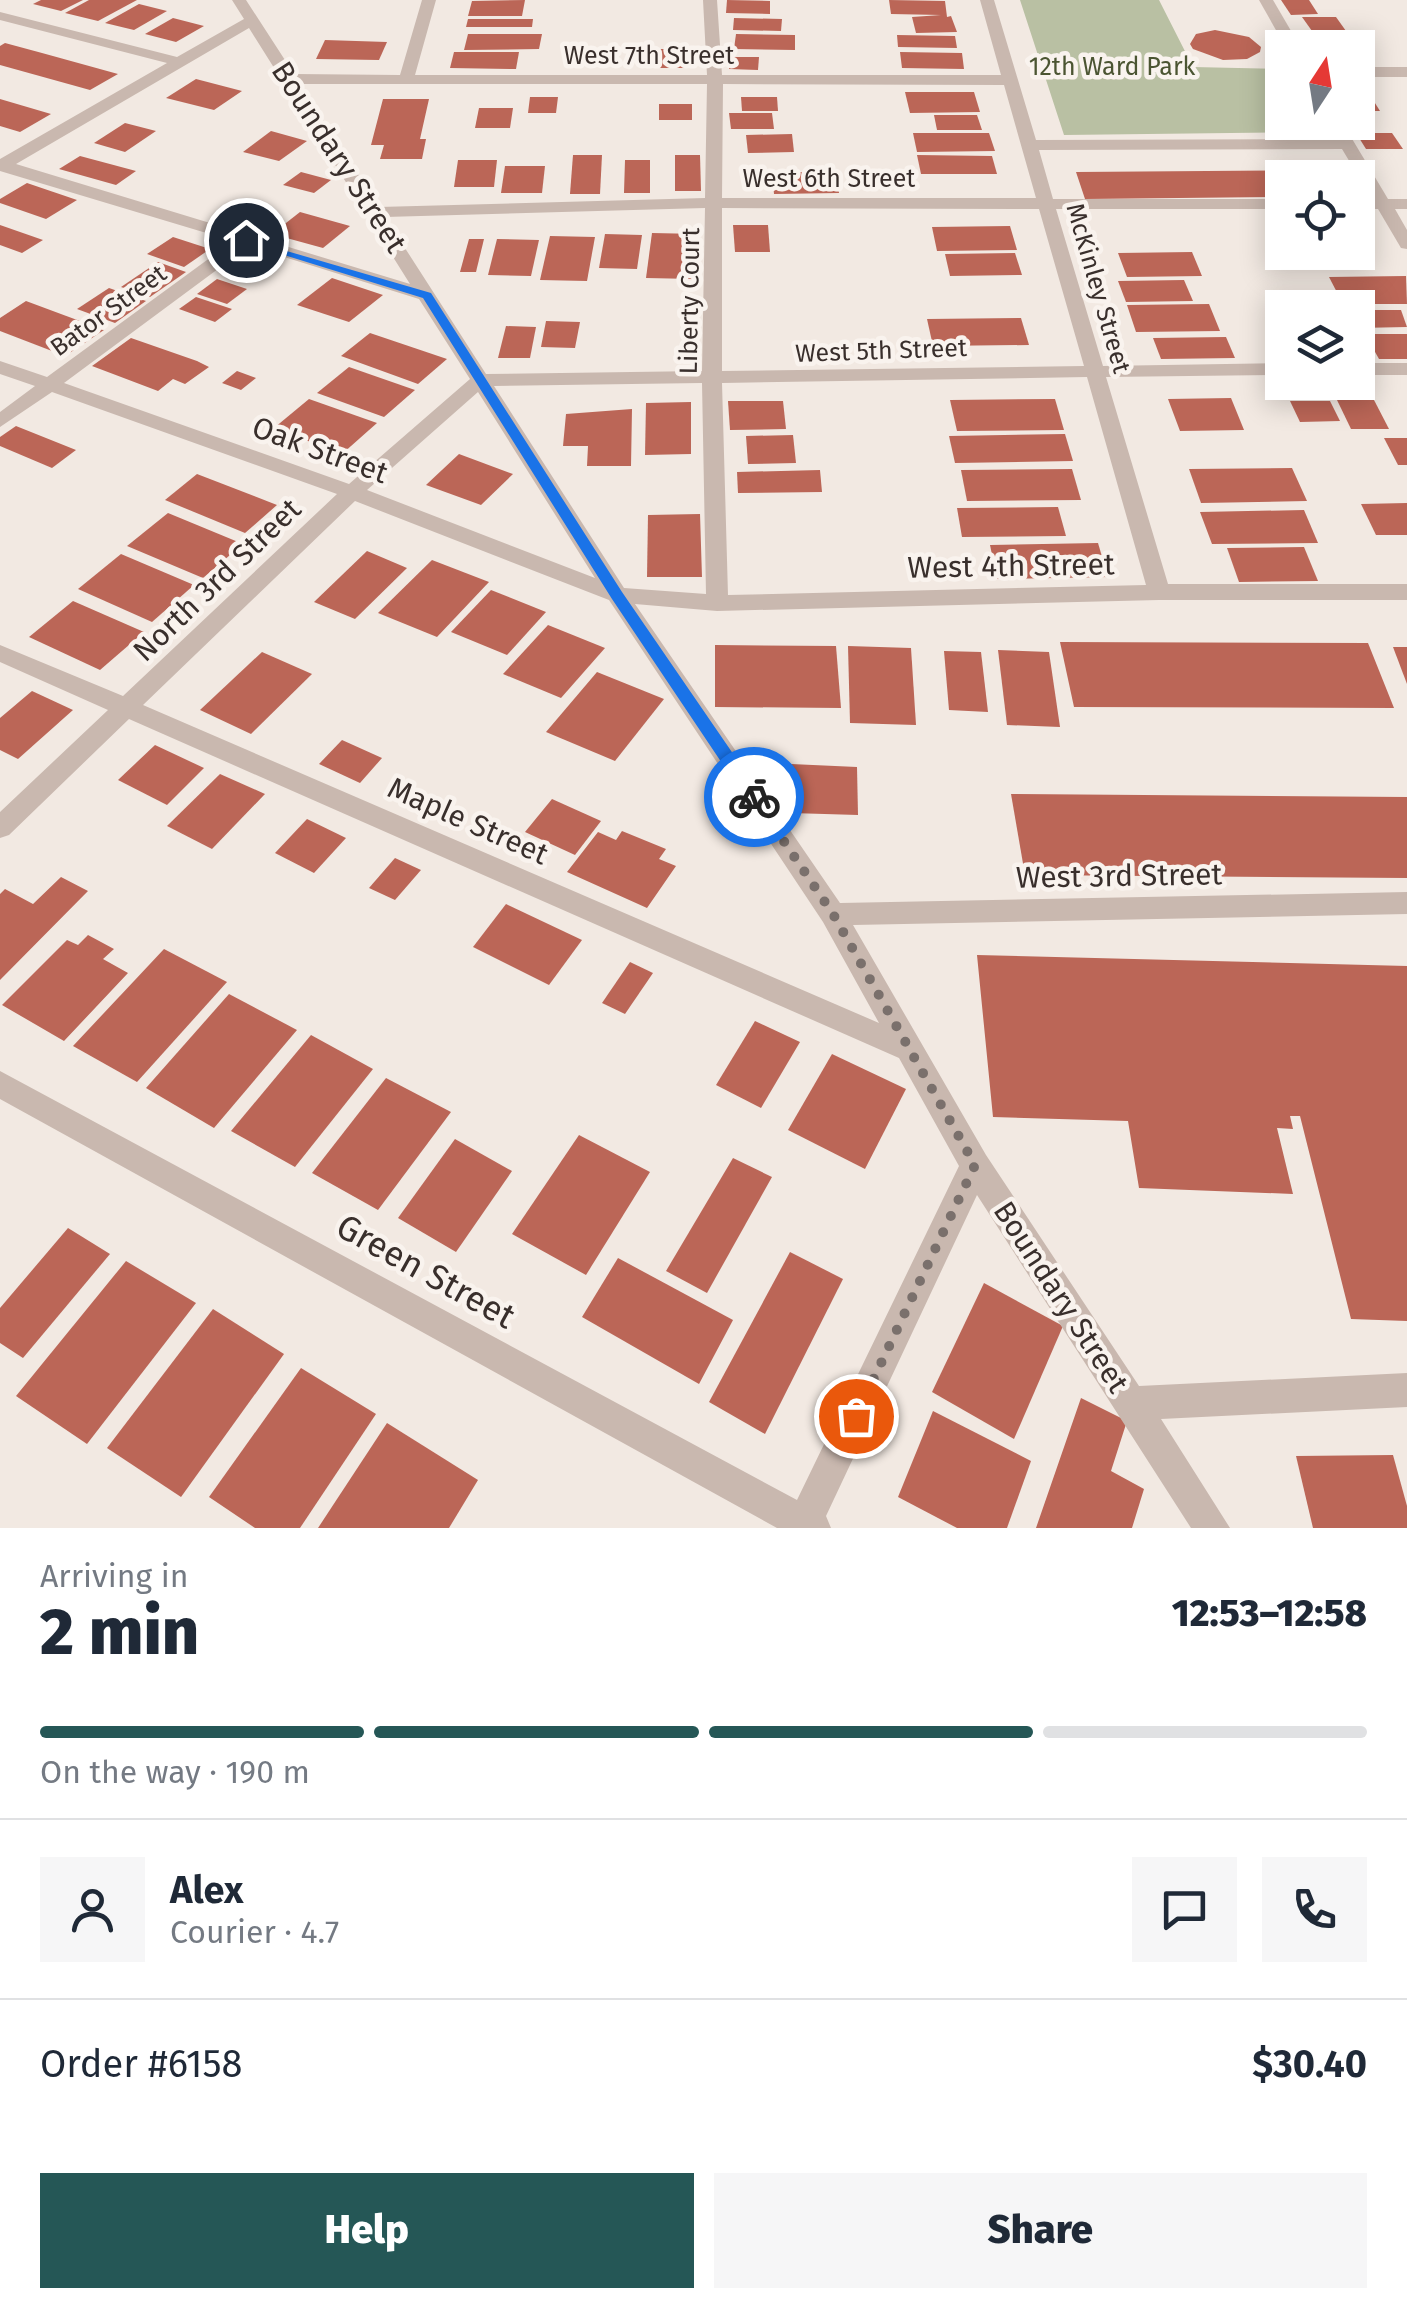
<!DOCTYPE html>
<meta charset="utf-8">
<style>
:root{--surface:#fff;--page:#f6f6f7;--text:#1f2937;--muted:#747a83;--line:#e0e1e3;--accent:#255756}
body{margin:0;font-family:"Fira Sans",sans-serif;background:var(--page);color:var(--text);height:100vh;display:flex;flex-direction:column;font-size:38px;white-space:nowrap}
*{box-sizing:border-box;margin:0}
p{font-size:32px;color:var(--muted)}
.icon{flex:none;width:55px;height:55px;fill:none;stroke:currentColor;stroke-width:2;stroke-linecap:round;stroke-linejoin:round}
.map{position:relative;height:1528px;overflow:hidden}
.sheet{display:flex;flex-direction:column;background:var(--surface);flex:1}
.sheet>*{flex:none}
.needle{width:65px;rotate:12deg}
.tools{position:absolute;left:1265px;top:30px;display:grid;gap:20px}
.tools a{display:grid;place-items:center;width:110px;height:110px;border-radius:0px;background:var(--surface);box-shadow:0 5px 25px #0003;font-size:50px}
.pin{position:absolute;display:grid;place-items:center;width:85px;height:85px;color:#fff;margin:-42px;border:5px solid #fff;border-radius:50%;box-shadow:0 2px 10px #0007}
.courier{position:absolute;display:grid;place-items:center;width:100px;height:100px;margin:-50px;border:8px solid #1a73e8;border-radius:50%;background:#fff;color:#222;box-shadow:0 2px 12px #0007}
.head em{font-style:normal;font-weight:800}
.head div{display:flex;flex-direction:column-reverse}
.head{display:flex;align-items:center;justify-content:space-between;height:170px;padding:0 40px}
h1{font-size:65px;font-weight:800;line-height:75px}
.bar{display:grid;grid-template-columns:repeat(4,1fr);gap:15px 10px;align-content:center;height:120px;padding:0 40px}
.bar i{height:12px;border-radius:8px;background:var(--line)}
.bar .active{background:var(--accent)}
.bar p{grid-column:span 4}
.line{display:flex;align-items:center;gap:25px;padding:0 40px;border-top:2px solid var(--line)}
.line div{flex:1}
.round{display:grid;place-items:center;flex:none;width:105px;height:105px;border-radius:0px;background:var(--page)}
.cta{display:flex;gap:20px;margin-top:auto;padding:20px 40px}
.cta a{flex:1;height:115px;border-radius:0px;background:var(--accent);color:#fff;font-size:40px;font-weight:800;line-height:115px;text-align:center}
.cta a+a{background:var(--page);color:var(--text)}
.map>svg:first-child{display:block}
.green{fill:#b9c0a3}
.building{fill:#bb6657}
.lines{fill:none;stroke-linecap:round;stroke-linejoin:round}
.minor{fill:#c9b8af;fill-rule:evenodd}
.route{fill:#1a73e8}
.done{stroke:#7a706c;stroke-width:10;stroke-dasharray:0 18}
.labels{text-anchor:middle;stroke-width:9;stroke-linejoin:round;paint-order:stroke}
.far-street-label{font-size:25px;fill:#392f2c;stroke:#f9f3ee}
.far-park-label{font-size:25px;fill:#4b5532;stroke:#f9f3ee}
.street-label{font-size:30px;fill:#392f2c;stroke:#f9f3ee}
.near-street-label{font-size:35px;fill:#392f2c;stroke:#f9f3ee}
</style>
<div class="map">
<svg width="1407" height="1528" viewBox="0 0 1407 1528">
<rect width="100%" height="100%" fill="#f2e9e2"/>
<polygon class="green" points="1020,0 1159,0 1193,67 1282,69 1282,122 1319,123 1325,132 1064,135"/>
<g class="building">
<polygon points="41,0 83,0 61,11 33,4"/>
<polygon points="89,0 137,0 98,21 65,13"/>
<polygon points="525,0 522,16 468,16 472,1"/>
<polygon points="727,0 770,1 770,14 726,13"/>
<polygon points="889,0 945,1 947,17 951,16 957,32 916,33 912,17 941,15 891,14"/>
<polygon points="1281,0 1309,0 1318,14 1291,15"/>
<polygon points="139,4 167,11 134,30 105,23"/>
<polygon points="1302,17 1336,17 1346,31 1312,31"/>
<polygon points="173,18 204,26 176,42 145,34"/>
<polygon points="734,18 782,19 781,31 733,30"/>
<polygon points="468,19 533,19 532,27 466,27"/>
<polygon points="1215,30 1249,37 1261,47 1260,52 1247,59 1223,60 1193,49 1190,44 1196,34"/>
<polygon points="468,34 542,34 539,49 464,50"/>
<polygon points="736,34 795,35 795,50 734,49"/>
<polygon points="897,35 955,36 957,48 898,47"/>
<polygon points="1363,37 1370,48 1312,48 1305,38"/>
<polygon points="325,40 387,42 379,60 316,59"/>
<polygon points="5,43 42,53 118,74 90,90 0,65 0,46"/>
<polygon points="648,49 691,49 692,68 648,68"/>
<polygon points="454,52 519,52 516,69 450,68"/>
<polygon points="900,52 962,53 964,69 902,68"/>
<polygon points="730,57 759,57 758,70 729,69"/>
<polygon points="196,79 242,91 214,110 166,98"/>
<polygon points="905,92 974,92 980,112 910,113"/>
<polygon points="1358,92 1368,92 1380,111 1358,111"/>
<polygon points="530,97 558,97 556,113 528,113"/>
<polygon points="741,97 777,97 778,111 742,111"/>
<polygon points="0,99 51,114 20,132 0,126"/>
<polygon points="383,99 429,99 420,139 426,139 422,159 380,159 384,145 371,145"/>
<rect x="659" y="104" width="33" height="16"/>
<polygon points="479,108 513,108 510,128 475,128"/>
<polygon points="729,113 772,113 774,129 731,129"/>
<polygon points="934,115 977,115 982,130 937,130"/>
<polygon points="125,123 156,131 125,152 94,143"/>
<polygon points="271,131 307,141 279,161 243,152"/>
<polygon points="913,133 989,133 995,151 917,152"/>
<polygon points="1356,133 1392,133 1403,149 1366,149"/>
<polygon points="792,134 794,152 748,153 746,135"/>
<polygon points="573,155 602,155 600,194 570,194"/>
<polygon points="675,155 700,155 701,191 675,191"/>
<polygon points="917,155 992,156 997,174 921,174"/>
<polygon points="80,156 136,171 116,185 59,169"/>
<polygon points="458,160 497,160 494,187 454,187"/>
<polygon points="625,160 650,160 650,193 624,193"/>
<polygon points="505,166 545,166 542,193 501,193"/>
<polygon points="1355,170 1371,197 1358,197 1358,178 1282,178 1282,197 1085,199 1076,172"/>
<polygon points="301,172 331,180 314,193 283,185"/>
<polygon points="772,172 836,172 839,193 774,194"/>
<polygon points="27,183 77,200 46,219 0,203 0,199"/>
<polygon points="249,204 275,211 255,226 228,219"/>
<polygon points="300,212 350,226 323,248 272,234"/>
<polygon points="0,225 43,240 22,253 0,245"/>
<polygon points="733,225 768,225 770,252 735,252"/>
<polygon points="1010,226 1017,250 937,251 932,227"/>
<polygon points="652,233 699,234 694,279 646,278"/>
<polygon points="605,234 642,235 637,269 599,268"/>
<polygon points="550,236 595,237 587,281 540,280"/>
<polygon points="173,237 210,249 184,267 147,254"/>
<polygon points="469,239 484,239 476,272 460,272"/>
<polygon points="497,239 539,240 531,276 488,275"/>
<polygon points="1192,252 1202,276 1127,277 1118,253"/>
<polygon points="1015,253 1022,275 950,276 945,254"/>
<polygon points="158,262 186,272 150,297 121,287"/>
<polygon points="1406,276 1407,304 1343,304 1329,277"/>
<polygon points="332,278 383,295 349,322 297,305"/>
<polygon points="217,279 247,289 227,304 197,294"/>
<polygon points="1184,280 1193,301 1126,302 1118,281"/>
<polygon points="109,288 146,301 115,323 77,309"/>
<polygon points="196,297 232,309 215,322 179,309"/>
<polygon points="26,301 104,330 65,356 0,331 0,318"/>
<polygon points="1209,304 1220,331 1136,332 1127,305"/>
<polygon points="1358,310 1401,310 1407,327 1358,328"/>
<polygon points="1021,318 1029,345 933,346 927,319"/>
<polygon points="546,321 580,322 575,348 541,347"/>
<polygon points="506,326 536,327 530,358 498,358"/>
<polygon points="370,333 447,359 418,384 341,356"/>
<polygon points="1365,334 1407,334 1407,359 1379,359"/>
<polygon points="1226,337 1235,358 1161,359 1153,338"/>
<polygon points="131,338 197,361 209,367 185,384 173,379 158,391 92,366"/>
<polygon points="349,367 415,390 384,417 317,393"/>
<polygon points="237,371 256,378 241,390 222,383"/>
<polygon points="1231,398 1244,430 1180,431 1168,399"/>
<polygon points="309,399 377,423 342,454 274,428"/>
<polygon points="1055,399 1064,430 957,431 950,400"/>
<polygon points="1337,400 1374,400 1389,429 1351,429"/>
<polygon points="728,401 783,401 786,429 730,430"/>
<polygon points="1290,401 1330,401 1340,421 1300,422"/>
<polygon points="691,402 691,454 645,455 646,403"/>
<polygon points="632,409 631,466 587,466 588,446 563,446 566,414"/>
<polygon points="16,426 76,450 52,468 0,446 0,437"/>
<polygon points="1065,434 1073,461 955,463 949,436"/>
<polygon points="793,435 796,463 748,464 746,436"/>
<polygon points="1384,438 1407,438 1407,465 1398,465"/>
<polygon points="459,454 513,474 481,505 426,485"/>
<polygon points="1292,468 1307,501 1201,503 1189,469"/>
<polygon points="1072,469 1081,500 967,501 961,470"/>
<polygon points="820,470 822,492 738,493 737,472"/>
<polygon points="197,474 277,505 245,533 165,500"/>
<polygon points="1407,503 1407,535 1376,535 1361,504"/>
<polygon points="1058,507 1066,536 962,537 957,508"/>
<polygon points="1304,510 1318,543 1212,544 1200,512"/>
<polygon points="168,513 243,544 203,578 127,546"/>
<polygon points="700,514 702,577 647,577 648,515"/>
<polygon points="1098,543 1108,577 997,579 990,545"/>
<polygon points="1304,547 1318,581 1239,582 1227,548"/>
<polygon points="367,551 407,568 355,619 314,602"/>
<polygon points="121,554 194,585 152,622 78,589"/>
<polygon points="432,560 489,582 437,637 378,613"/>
<polygon points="491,590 546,612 507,655 451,632"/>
<polygon points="73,601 144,632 100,670 29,637"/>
<polygon points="548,625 605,648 561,698 503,674"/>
<polygon points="1060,642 1368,643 1394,708 1074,707"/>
<polygon points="715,645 836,646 841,708 715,707"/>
<polygon points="848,646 911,648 916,725 850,723"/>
<polygon points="1393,647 1407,647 1407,684"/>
<polygon points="998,650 1049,652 1060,727 1007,725"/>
<polygon points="944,651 981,652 988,712 949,710"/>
<polygon points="262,652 312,674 251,734 200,710"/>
<polygon points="597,672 664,699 615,761 546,732"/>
<polygon points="32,691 73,710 18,759 0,750 0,718"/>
<polygon points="342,740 382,758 360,783 319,764"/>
<polygon points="155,745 204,768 167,805 118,780"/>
<polygon points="791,764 857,767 858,815 791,813"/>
<polygon points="220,774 265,794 212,849 167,826"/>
<polygon points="1011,794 1407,797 1407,878 1025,875"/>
<polygon points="552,799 601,821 575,855 525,832"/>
<polygon points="307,819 346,838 314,873 275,853"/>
<polygon points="622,831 666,849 659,859 676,866 647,908 567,872 598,832 616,840"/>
<polygon points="395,858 421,870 395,900 369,888"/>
<polygon points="61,877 88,891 0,980 0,894 5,889 33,904"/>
<polygon points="506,904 582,940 549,985 473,947"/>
<polygon points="88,935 114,949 103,959 128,973 64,1041 2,1005 67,940 78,945"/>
<polygon points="164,949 227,982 137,1082 73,1046"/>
<polygon points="977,955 1407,966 1407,1321 1351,1319 1300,1116 1290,1116 1293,1129 1277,1128 1293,1194 1139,1188 1128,1121 993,1117"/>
<polygon points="630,962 653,973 625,1014 602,1003"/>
<polygon points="229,994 297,1030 214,1128 146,1088"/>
<polygon points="755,1021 800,1042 761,1108 716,1085"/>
<polygon points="311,1035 373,1069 295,1167 231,1131"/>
<polygon points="832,1054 906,1089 865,1169 788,1130"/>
<polygon points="386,1078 451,1112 378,1210 312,1173"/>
<polygon points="579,1135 650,1172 586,1275 512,1234"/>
<polygon points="455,1139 512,1171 456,1252 398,1218"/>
<polygon points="733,1158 772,1177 707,1293 666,1271"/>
<polygon points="68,1228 110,1254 23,1358 0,1343 0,1308"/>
<polygon points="790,1252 843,1279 765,1434 709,1402"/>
<polygon points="618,1258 733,1320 699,1384 582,1317"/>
<polygon points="126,1261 196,1303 87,1444 16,1396"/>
<polygon points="984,1283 1063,1326 1014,1439 932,1392"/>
<polygon points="213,1309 284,1354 181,1497 107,1448"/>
<polygon points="301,1368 376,1414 300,1528 255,1528 209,1497"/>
<polygon points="1081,1398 1127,1421 1111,1471 1144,1489 1132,1528 1036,1528"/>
<polygon points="933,1411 1031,1461 1007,1528 957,1528 898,1497"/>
<polygon points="387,1423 478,1480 449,1528 318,1528"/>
<polygon points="1393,1455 1407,1506 1407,1528 1313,1528 1296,1456"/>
</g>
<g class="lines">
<g class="minor">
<path d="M232,0H246L294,74L400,75L422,0H436L415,75H707L703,0H717L722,75H1001L980,0H994L1036,140L1336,139L1326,122H1342L1388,199H1407V209H1395L1407,230V249L1401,248L1378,209H1358V199H1372L1342,149L1039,150L1053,199H1282V209H1056L1103,366L1282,363V375L1106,377L1168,584H1407V600H1159L717,611L635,604L840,903L1407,892V914L853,925L986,1155L1139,1386L1407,1373V1407L1161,1419L1230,1528H1191L977,1195L826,1516L831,1528H777L0,1099V1071L797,1500L959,1166L899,1058L129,719L9,835L0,838V812L108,710L0,662V645L123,696L337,494L52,392L0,427V412L35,386L0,374V361L47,377L233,241L0,171V159L167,63L0,20V12L177,57L244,19ZM249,28L410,284L16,164ZM300,84H707L705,198L379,207ZM723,84L1004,85L1036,198H722ZM705,208L702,371L486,374L385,217ZM722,208L1039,209L1084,366L722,371ZM249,246L419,299L470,379L349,484L64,383ZM1087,377L1146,585L728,595L722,383ZM702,383L706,594L624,588L494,386ZM478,392L595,578L367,490ZM355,501L609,600L823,922L879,1023L143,705Z"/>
<polygon points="1259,0 1273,0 1301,48 1286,48"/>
<rect x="1358" y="67" width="49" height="10"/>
<rect x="1358" y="363" width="49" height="12"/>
</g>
</g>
<polygon class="route" points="242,238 431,293 622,592 760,793 760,802 748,802 612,599 423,298 242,242"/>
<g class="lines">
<polyline class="done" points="754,797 833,914 975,1165 856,1416"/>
</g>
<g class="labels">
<g class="far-street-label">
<text x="649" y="64">West 7th Street</text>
<text x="829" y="187">West 6th Street</text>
<text transform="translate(1099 288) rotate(74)" y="9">McKinley Street</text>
<text transform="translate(689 301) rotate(-89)" y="9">Liberty Court</text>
<text transform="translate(108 310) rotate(-36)" y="9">Bator Street</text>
<text transform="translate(881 350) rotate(-2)" y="9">West 5th Street</text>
</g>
<g class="far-park-label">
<text x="1112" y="75">12th Ward Park</text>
</g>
<g class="street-label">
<text transform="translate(339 157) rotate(57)" y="10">Boundary Street</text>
<text transform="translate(320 450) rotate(20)" y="10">Oak Street</text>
<text transform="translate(1011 566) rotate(-1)" y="10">West 4th Street</text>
<text transform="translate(217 580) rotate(-44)" y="10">North 3rd Street</text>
<text transform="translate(468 821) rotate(24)" y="10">Maple Street</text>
<text transform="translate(1119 876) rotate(-1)" y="10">West 3rd Street</text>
<text transform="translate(1061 1297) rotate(57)" y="10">Boundary Street</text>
</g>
<g class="near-street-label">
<text transform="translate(426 1271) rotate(29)" y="12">Green Street</text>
</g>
</g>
</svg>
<div class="tools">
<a><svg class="needle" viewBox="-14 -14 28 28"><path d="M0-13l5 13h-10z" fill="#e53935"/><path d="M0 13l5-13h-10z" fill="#747a83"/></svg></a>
<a><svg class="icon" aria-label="locate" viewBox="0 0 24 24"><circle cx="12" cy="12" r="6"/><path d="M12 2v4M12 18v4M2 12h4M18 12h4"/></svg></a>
<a><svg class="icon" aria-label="layers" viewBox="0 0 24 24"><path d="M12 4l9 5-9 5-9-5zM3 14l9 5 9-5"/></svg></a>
</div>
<div class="pin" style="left:856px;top:1416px;background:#ea580c"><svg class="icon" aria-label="bag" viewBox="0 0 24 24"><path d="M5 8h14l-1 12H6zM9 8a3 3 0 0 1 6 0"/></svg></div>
<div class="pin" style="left:246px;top:240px;background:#1f2937"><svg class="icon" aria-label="home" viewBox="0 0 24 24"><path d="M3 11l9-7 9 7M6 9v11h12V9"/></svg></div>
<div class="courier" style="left:754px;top:797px"><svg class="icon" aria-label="bike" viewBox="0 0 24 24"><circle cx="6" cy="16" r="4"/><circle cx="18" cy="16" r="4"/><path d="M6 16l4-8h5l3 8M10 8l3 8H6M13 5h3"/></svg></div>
</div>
<section class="sheet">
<div class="head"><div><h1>2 min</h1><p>Arriving in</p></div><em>12:53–12:58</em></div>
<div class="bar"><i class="active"></i><i class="active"></i><i class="active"></i><i></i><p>On the way · 190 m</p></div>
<div class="line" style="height:180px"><a class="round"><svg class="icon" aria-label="person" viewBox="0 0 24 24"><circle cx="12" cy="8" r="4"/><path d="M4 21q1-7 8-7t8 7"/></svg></a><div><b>Alex</b><p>Courier · 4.7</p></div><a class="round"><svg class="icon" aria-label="chat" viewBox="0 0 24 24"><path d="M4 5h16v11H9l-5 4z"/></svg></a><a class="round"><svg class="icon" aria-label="phone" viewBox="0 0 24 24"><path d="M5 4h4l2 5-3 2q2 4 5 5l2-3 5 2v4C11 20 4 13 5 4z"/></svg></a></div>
<div class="line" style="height:130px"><div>Order #6158</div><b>$30.40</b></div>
<div class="cta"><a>Help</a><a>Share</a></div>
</section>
